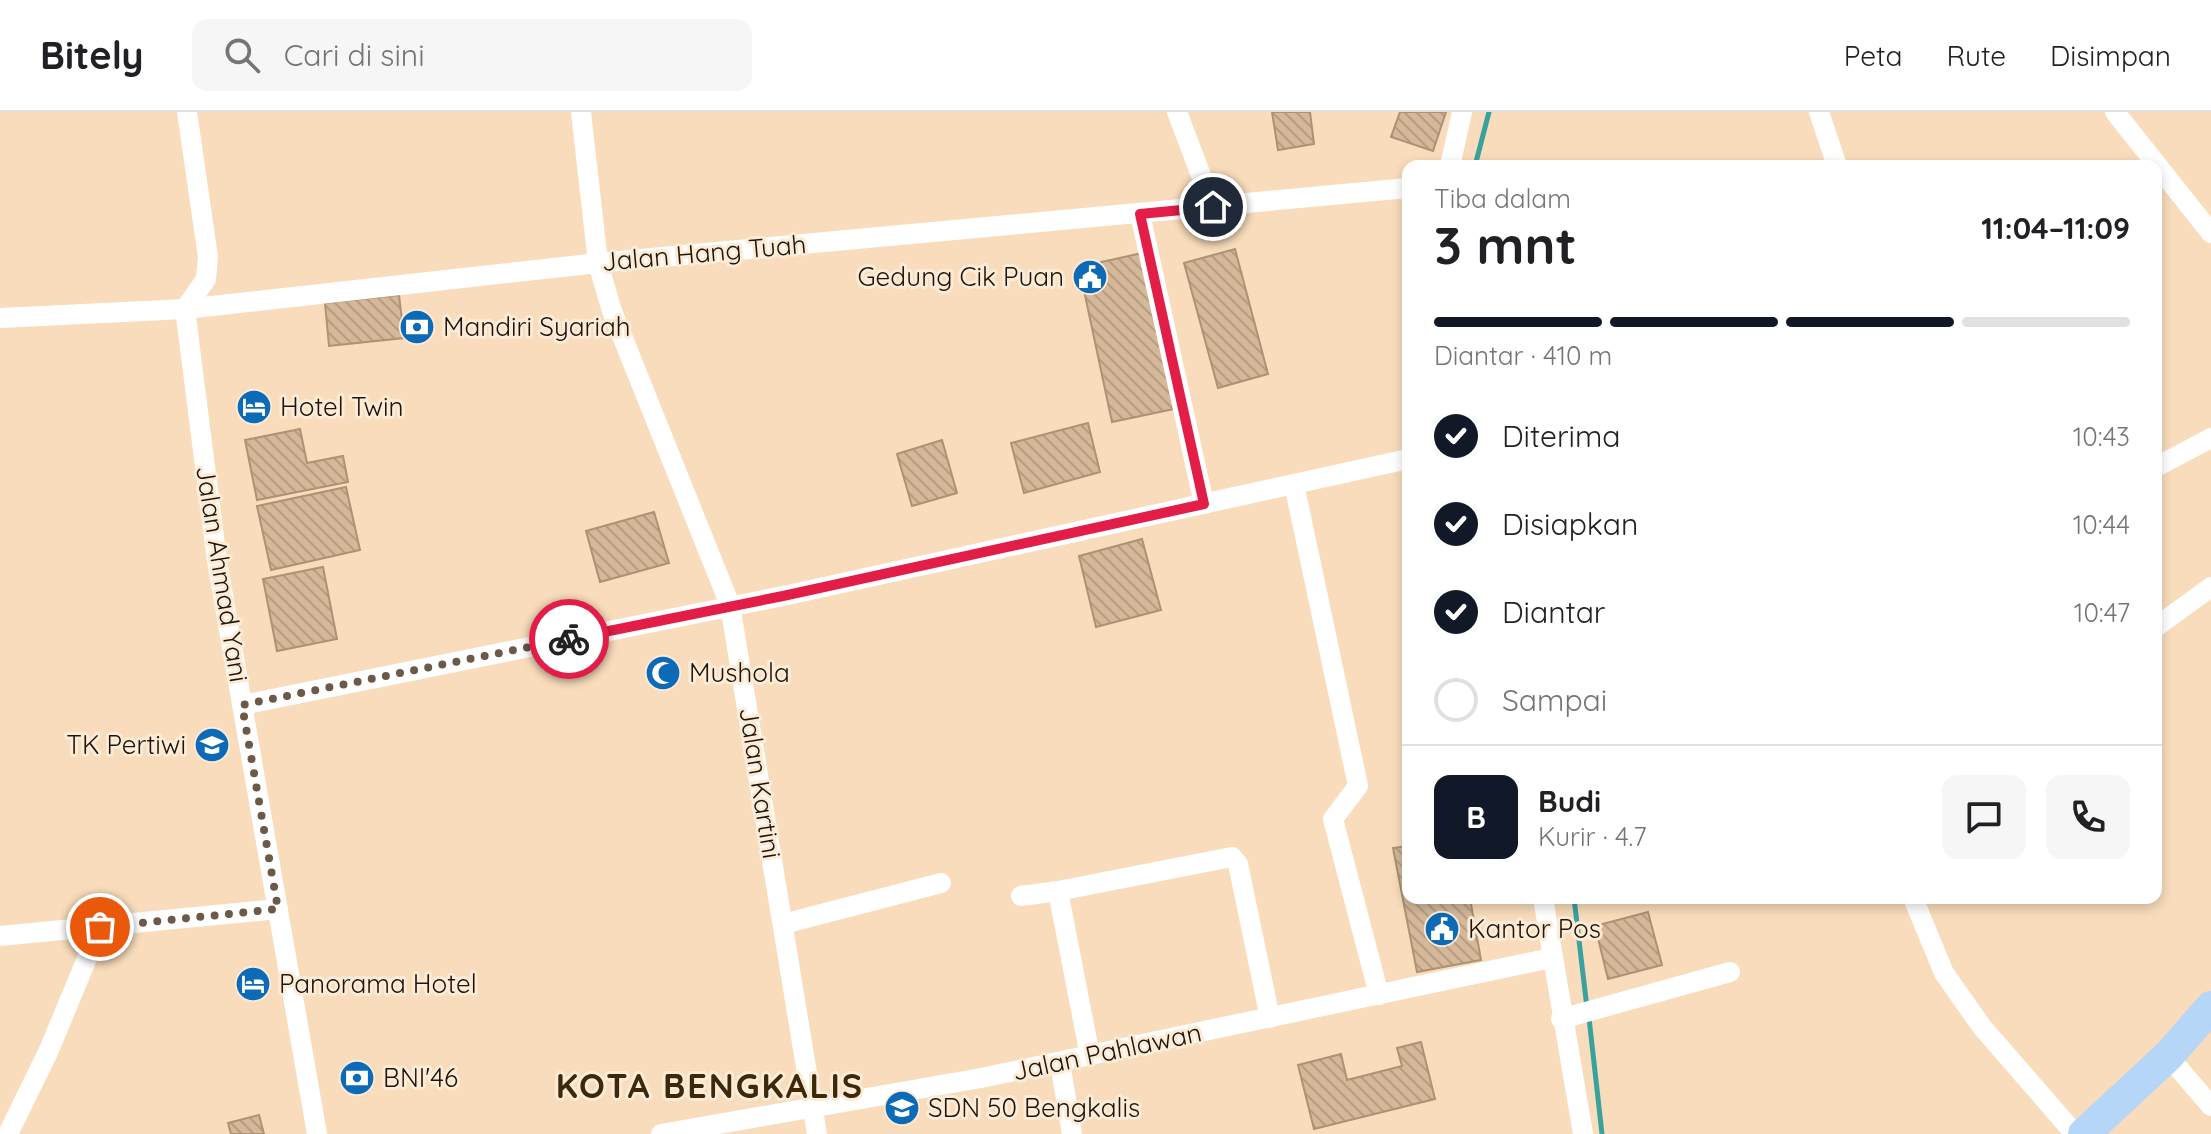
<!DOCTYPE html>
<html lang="id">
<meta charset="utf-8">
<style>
:root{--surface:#fff;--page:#f6f6f6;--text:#202124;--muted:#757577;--line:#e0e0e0;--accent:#111827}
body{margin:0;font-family:Quicksand,sans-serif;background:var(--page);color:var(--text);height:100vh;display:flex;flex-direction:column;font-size:30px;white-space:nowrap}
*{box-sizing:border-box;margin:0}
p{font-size:26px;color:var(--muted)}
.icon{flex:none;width:44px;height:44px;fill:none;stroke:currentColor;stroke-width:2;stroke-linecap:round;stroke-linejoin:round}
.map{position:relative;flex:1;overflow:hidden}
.drawer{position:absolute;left:1402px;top:48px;width:760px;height:744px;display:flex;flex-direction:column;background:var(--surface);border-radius:16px;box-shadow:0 4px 12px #0003}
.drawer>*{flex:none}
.pin{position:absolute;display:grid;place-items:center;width:68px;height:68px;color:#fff;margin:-34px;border:4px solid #fff;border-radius:50%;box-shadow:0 2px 8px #0007}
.courier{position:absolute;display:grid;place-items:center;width:80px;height:80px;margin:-40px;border:6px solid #e11d48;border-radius:50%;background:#fff;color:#222;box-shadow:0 2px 10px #0007}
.headline em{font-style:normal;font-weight:800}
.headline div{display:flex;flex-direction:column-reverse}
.headline{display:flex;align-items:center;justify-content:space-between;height:136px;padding:0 32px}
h1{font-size:52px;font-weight:800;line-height:60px}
.bar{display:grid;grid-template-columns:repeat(4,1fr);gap:12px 8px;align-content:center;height:96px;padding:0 32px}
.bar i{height:10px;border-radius:6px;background:var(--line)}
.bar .on{background:var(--accent)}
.bar p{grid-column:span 4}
.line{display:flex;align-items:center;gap:20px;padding:0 32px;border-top:2px solid var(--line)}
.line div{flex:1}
.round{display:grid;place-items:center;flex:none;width:84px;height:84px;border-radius:16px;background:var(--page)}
ol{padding:0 32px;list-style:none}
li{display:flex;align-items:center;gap:24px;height:88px}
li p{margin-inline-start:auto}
li .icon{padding:8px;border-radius:50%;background:var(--accent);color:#fff;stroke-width:4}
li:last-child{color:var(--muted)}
li i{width:44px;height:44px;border:4px solid var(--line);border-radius:50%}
header{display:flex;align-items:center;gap:48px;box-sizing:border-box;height:112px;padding:0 40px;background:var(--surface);border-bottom:2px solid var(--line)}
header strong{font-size:38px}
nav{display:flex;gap:44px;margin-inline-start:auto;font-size:28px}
.search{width:560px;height:72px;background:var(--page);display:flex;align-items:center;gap:20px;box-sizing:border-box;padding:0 28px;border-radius:16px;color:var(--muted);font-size:30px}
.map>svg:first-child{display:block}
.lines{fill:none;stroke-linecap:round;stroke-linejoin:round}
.stream{stroke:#38a29d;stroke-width:5}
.building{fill:url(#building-back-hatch);stroke:#ad9273;stroke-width:2}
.minor{stroke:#fff;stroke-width:20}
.primary{stroke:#b6d6f8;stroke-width:32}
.done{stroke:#6a5a47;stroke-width:8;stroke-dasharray:0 14.4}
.route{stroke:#e11d48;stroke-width:10}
.labels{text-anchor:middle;stroke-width:6;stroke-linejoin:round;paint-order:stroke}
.street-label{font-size:26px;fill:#1e1408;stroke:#fcebd7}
.poi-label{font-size:26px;fill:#1e1408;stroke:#fcebd7;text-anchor:start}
.district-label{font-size:34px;font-weight:bold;letter-spacing:2px;fill:#3e280a;stroke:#fcebd7}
</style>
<header>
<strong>Bitely</strong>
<div class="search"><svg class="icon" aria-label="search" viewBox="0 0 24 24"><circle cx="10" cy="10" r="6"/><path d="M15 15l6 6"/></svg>Cari di sini</div>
<nav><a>Peta</a><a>Rute</a><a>Disimpan</a></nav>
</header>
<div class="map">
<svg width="2211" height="1022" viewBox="0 0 2211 1022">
<defs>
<pattern id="building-back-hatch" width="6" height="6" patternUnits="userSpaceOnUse" patternTransform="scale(2)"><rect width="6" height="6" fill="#d4b899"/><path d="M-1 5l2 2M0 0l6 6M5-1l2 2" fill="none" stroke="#b69d82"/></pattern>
</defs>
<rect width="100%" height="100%" fill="#f8dcbb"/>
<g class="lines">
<g class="stream">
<polyline points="1475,54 1489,0"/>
<polyline points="1574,786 1587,896"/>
<polyline points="1589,906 1602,1022"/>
</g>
</g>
<g class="building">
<polygon points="1272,0 1310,0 1314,32 1278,38"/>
<polygon points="1400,0 1446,0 1433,39 1391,25"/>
<polygon points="1235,137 1268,262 1218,276 1184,151"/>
<polygon points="1142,141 1174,297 1112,310 1079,155"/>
<polygon points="399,183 404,226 329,234 325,191"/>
<polygon points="1088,311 1100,360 1024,381 1011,331"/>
<polygon points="300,317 307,351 343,344 348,370 257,388 245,328"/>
<polygon points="942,328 957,381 912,394 897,342"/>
<polygon points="346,375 360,438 271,458 257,394"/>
<polygon points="654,400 669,451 600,470 586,419"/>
<polygon points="1142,427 1161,498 1096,515 1079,444"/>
<polygon points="323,455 337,527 277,539 263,467"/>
<polygon points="1408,734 1408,786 1470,786 1481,848 1417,860 1393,736"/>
<polygon points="1648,800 1662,853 1608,867 1595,814"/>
<polygon points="1421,930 1435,987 1314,1017 1298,953 1341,942 1347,968 1402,954 1397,936"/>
<polygon points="259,1003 264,1022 231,1022 228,1011"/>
</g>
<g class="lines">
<g class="minor">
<polyline points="187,0 208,145 206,167 185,197 217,449 317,1022"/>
<polyline points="581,0 598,151 612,199 730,493 817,1022"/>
<polyline points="1177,0 1213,95"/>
<polyline points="1819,0 1837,54"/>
<polyline points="2115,0 2211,121"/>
<polyline points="1450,54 1462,0"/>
<polyline points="1140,102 1204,392"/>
<polyline points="0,206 185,197 598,151 1408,76"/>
<polyline points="2156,355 2211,326"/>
<polyline points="1294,372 1358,674 1333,707 1379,883"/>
<polyline points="2156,515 2211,475"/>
<polyline points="242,593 783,484 1408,347"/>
<polyline points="1021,784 1058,779"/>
<polyline points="1543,786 1583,1022"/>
<polyline points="1913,786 1944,861 1982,915 2075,1022"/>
<polyline points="783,812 941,771"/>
<polyline points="0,824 278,797"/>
<polyline points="1561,907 1730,860"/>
<polyline points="1090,944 1058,779 1232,745 1238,752 1270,906"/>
<polyline points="2168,944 2211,994"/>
<polyline points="1060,951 1072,1022"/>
<polyline points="8,1022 49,938 100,815"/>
<polyline points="661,1022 981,966 1551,846"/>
</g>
<polyline class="primary" points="2084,1022 2168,944 2211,895"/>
</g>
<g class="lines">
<polyline class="done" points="100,815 278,797 242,593 569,527"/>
<polyline class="route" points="569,527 783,484 1204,392 1140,102 1213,95"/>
</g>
<defs>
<symbol id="civic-disc" viewBox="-11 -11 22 22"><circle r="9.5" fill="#0d6ab7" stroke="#fcebd7"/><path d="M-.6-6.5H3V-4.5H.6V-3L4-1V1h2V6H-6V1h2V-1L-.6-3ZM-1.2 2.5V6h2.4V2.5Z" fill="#fff"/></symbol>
<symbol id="bank-disc" viewBox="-11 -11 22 22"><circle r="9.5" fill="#0d6ab7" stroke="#fcebd7"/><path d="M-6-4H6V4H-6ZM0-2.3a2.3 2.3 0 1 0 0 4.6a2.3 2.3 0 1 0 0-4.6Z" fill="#fff"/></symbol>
<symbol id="hotel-disc" viewBox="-11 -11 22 22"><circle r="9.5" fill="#0d6ab7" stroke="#fcebd7"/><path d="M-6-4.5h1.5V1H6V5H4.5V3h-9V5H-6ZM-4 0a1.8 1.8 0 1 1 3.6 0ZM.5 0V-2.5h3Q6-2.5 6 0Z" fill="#fff"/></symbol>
<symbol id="mosque-disc" viewBox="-11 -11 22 22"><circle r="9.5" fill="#0d6ab7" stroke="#fcebd7"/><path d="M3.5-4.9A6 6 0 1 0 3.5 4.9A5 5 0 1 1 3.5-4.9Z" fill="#fff"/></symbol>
<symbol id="school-disc" viewBox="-11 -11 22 22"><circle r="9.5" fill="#0d6ab7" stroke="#fcebd7"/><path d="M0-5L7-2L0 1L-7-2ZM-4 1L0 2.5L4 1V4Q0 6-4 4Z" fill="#fff"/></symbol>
</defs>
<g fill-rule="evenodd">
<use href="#civic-disc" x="1070" y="145" width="40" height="40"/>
<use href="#bank-disc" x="397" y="195" width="40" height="40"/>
<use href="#hotel-disc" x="234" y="275" width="40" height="40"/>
<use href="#mosque-disc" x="643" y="541" width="40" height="40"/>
<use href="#school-disc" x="192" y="613" width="40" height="40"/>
<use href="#civic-disc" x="1422" y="797" width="40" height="40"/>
<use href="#hotel-disc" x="233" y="852" width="40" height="40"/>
<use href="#bank-disc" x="337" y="946" width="40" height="40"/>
<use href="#school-disc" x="882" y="976" width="40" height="40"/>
</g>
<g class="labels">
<g class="street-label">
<text transform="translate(704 141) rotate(-5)" y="9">Jalan Hang Tuah</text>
<text transform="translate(222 462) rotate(81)" y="9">Jalan Ahmad Yani</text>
<text transform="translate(760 671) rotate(81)" y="9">Jalan Kartini</text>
<text transform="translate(1107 940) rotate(-12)" y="9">Jalan Pahlawan</text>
</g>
<g class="poi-label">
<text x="1064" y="174" text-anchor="end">Gedung Cik Puan</text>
<text x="443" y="224">Mandiri Syariah</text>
<text x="280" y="304">Hotel Twin</text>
<text x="689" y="570">Mushola</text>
<text x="186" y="642" text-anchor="end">TK Pertiwi</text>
<text x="1468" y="826">Kantor Pos</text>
<text x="279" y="881">Panorama Hotel</text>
<text x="383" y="975">BNI'46</text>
<text x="928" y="1005">SDN 50 Bengkalis</text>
</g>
<g class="district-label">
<text x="710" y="986">KOTA BENGKALIS</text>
</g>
</g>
</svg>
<div class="pin" style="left:100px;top:815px;background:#ea580c"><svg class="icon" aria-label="bag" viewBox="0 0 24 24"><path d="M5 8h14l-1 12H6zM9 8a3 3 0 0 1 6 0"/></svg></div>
<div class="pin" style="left:1213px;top:95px;background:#1f2937"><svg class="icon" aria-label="home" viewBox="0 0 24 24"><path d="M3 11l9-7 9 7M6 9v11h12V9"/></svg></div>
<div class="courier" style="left:569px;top:527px"><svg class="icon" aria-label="bike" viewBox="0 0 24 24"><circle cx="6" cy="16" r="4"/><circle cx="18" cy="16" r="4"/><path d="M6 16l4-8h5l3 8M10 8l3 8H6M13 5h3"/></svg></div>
<section class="drawer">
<div class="headline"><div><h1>3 mnt</h1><p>Tiba dalam</p></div><em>11:04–11:09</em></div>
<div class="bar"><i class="on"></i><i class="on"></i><i class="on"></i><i></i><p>Diantar · 410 m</p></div>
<ol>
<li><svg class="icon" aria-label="check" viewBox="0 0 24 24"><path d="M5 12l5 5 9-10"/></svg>Diterima<p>10:43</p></li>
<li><svg class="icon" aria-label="check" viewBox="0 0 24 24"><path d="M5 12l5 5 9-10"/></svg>Disiapkan<p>10:44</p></li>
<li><svg class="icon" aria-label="check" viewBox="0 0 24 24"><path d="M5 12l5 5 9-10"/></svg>Diantar<p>10:47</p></li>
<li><i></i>Sampai</li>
</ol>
<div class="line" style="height:144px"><b class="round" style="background:var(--accent);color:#fff">B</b><div><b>Budi</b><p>Kurir · 4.7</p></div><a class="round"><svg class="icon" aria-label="chat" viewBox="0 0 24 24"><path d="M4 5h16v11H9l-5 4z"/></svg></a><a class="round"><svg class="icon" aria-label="phone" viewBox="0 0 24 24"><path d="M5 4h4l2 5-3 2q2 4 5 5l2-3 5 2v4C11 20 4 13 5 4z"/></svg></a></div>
</section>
</div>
